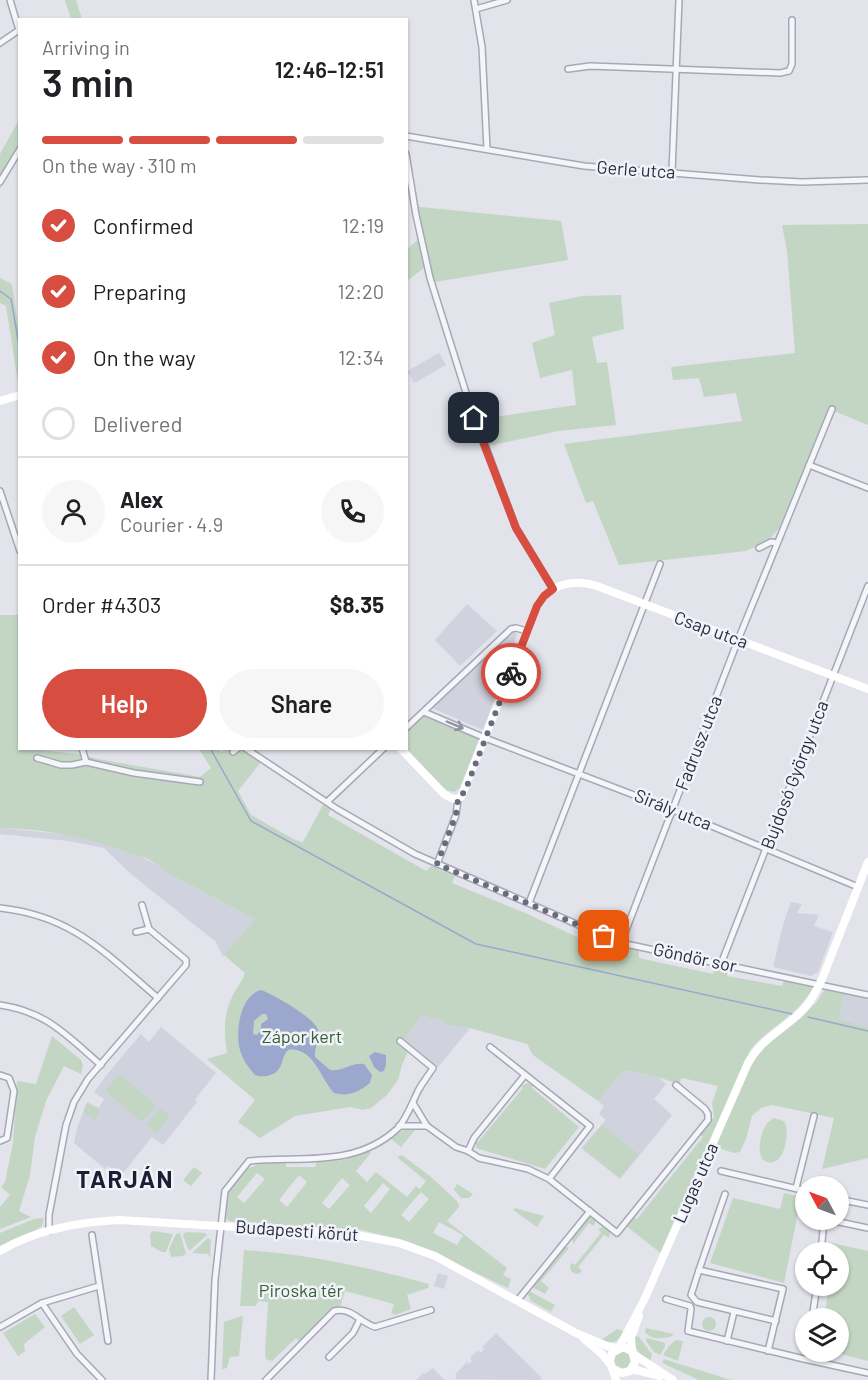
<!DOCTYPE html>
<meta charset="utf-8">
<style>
:root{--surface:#fff;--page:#f6f6f6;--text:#202124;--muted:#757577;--line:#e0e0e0;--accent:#d74d40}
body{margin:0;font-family:Barlow,sans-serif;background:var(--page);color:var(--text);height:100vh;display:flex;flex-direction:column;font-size:22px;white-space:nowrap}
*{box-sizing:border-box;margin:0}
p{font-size:20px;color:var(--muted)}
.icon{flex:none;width:33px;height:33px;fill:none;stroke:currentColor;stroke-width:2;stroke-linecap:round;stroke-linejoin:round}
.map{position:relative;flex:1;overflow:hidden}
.sheet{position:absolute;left:18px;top:18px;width:390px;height:732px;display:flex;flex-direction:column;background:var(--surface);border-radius:0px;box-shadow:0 2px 4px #0004}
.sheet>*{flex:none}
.needle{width:39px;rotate:311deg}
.controls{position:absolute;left:795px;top:1176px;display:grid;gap:12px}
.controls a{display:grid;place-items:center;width:54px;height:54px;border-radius:50%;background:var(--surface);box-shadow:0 2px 4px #0004;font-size:30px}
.pin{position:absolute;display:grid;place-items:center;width:51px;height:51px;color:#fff;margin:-26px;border-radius:12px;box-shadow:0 3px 9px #0006}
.courier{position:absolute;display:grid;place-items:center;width:60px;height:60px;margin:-30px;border:4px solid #d74d40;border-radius:50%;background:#fff;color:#222;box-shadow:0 2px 8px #0007}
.head em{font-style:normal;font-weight:600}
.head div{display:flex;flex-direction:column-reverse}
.head{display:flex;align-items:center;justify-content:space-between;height:102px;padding:0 24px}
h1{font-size:39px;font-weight:600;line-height:45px}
.bar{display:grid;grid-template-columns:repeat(4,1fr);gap:9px 6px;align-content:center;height:72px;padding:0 24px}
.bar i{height:8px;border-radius:4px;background:var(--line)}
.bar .selected{background:var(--accent)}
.bar p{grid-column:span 4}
.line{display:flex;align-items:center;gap:15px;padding:0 24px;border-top:2px solid var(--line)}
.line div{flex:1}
.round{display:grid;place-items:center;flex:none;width:63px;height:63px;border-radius:32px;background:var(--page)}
ol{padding:0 24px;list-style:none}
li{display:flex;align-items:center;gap:18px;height:66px}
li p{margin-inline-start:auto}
li .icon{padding:6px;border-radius:50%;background:var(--accent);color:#fff;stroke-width:4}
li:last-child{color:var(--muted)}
li i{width:33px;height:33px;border:3px solid var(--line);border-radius:50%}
.action{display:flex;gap:12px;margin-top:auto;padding:12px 24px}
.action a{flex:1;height:69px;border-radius:36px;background:var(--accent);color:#fff;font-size:24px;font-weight:600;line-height:69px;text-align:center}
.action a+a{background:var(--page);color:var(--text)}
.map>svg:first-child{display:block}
.built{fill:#d0d2dd}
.green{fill:#c3d6c3;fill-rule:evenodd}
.water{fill:#9ba7cd;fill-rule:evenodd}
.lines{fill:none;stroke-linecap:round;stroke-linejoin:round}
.stream{stroke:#9ba7cd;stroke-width:1.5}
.street-casing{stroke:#a7a8b6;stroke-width:8}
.street{stroke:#f5f6f9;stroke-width:5}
.secondary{stroke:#fff;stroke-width:8}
.oneway{stroke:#8f919e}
.done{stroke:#6a6c7e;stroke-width:6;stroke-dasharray:0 10.8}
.route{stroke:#d74d40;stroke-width:8}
.labels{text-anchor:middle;stroke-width:5;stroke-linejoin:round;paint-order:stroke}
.street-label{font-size:18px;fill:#292c44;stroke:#f2f3f8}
.park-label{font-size:18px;fill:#356137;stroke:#f2f3f8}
.district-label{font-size:24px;font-weight:bold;letter-spacing:1.5px;fill:#1b1e35;stroke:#f2f3f8}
</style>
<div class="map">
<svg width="868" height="1380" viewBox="0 0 868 1380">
<rect width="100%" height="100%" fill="#e2e3eb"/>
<g class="built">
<polygon points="439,353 446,365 414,383 407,371"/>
<polygon points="467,604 497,631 460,666 435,640"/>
<polygon points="512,631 517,634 483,730 432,708"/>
<polygon points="0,828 62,834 104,843 137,856 140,856 157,865 167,873 255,919 223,957 216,942 131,874 104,848 69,841 0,834"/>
<polygon points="791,902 802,904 797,913 819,915 814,926 833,932 818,972 811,976 773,967 783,925"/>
<polygon points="845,991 868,996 868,1027 839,1019"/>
<polygon points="422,1015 430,1018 438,1018 446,1025 470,1028 438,1067 404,1040"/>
<polygon points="161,1027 216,1073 200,1093 195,1100 197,1102 163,1145 152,1137 118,1179 109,1172 111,1168 108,1166 105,1169 74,1143 77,1128 87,1102 99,1108 104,1099 94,1092 105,1077 141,1034 149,1042"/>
<polygon points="624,1070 658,1077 666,1084 654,1099 672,1115 620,1179 581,1148 606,1120 599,1114 604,1106 598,1101"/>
<polygon points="438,1273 448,1276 444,1289 434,1286"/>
<polygon points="496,1333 542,1378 540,1380 455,1379 457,1376 455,1374 467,1362 469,1364 472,1361 470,1358 478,1350 481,1353 484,1349 482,1347"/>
<polygon points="433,1368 445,1380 418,1380 417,1379 423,1373 425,1374"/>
</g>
<g class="green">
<polygon points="65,0 76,0 82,19 71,19"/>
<polygon points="19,120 19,154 0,189 0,154"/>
<polygon points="411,206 561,221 568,260 435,282 429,264 407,281 407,249 418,240"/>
<polygon points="868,224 868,425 829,409 779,528 769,540 746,551 619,565 593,501 586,503 564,444 742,421 736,393 704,397 699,378 673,380 671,367 795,353 787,251 782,225"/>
<polygon points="0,278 12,284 19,334 19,389 6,306 0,303"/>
<polygon points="621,295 624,329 592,337 597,363 607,362 616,425 558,431 488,446 480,419 576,405 572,370 540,378 532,343 555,335 549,303 582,296"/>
<path d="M0,615H19L20,748L78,754L98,759L200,777L211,768L199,749H219L221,752C235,741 249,756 261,762L238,791L251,815L295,840L303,842L324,803L331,809L328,815L426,871L431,866L455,876L452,883L525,913L610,952L616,944L639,951V958L713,974L715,966L728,968L727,976L782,986L784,980L814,986C800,1014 770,1026 751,1049L662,1254L626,1226L634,1217L637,1219L703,1137L699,1134L714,1117L712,1103L718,1086L682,1078L679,1084L658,1077L624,1070L598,1101L533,1055L527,1044L470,1028L446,1025L438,1018H430L422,1015L404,1040L411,1045L402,1065L398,1080L387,1095L371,1108L363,1110L350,1107L295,1116L260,1138L238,1122L255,1100L207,1059L227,1053C224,1031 223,1015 233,995C237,987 242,982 245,973L224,955L255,919L167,873C159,866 148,856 137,856C92,838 48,829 0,828Z"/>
<polygon points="425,715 479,739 460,788 454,792 446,790 404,749 406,748 407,731"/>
<polygon points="826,987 845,991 839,1019 868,1027 868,1158 822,1169 834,1118 772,1105 761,1108 752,1116 746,1139 740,1152 734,1153 715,1147 751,1066 760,1051 774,1037 816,1003"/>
<polygon points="52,1036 81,1060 83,1066 81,1074 64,1066 46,1101 35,1137 30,1175 19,1211 31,1217 0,1229 0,1207 10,1195 1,1187 5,1182 13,1143 17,1081 36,1084"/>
<polygon points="119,1074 156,1105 142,1122 105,1091"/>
<polygon points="528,1083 533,1085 532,1088 579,1127 545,1169 476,1148 476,1141 478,1142 523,1088 521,1086"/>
<polygon points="87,1103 100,1110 96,1120 83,1112"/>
<polygon points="160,1108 170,1116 156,1133 146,1125"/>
<path d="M774,1118L784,1121C792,1133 782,1175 762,1159C756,1148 762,1123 774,1118Z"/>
<polygon points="602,1125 639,1155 620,1178 583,1149"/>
<polygon points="416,1129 401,1147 390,1138 404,1130"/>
<path d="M369,1151L371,1153L356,1171L367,1182L376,1172L407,1197L416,1186L420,1189L426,1181L397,1157L402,1155L430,1176L458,1202L459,1207L447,1221L507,1268L503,1275L511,1279L508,1288L410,1242L362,1230L242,1222L229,1221L226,1218L228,1192L247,1169L261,1163L286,1162V1167H315L317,1162L344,1160ZM257,1173L265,1179L244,1203L237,1197ZM299,1175L307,1182L287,1207L279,1200ZM342,1178L350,1185L329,1209L322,1203ZM383,1183L390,1189L371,1213L364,1206ZM421,1192L429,1199L409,1222L401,1215ZM439,1222L463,1235L457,1245L433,1233Z"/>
<polygon points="194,1167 202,1173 191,1186 183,1180"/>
<polygon points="457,1184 473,1194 469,1198 461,1198 454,1190"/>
<polygon points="784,1193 801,1197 784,1283 710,1263 733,1198 780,1209"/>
<polygon points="515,1208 544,1216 537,1227 513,1210"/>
<polygon points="591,1217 595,1219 595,1224 593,1226 589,1223 573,1244 572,1237 588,1218"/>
<polygon points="44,1218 42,1226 32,1233 0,1246 0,1233 34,1219"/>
<path d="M603,1227L610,1231L609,1238L604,1235L578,1267L582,1271C578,1276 572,1274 570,1268L571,1263L575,1265L601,1233L598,1229Z"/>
<polygon points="153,1231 173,1234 166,1252 162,1252 151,1246 150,1234"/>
<polygon points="187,1232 205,1233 207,1235 189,1251 183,1236 184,1233"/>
<polygon points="180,1233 186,1254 182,1256 171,1257 169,1249 176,1234"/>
<polygon points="208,1238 211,1240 210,1258 208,1254 192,1253"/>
<polygon points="832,1243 868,1251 868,1361 832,1352 838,1352 838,1318 824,1318 829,1286 838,1286 838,1252 831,1252"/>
<polygon points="565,1246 569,1248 541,1281 549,1288 545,1294 532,1287"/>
<path d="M244,1250C307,1254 367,1267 429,1284L428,1288L407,1295L411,1309L395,1315L391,1313L394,1304L345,1291L340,1307L330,1311L300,1342L296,1338L272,1361L266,1359L265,1354L268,1302L258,1301L256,1306H240Z"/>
<polygon points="529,1291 555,1305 551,1312 531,1301 528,1295"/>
<polygon points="74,1307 94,1335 80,1344 61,1316"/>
<polygon points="35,1314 45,1327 24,1344 25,1351 18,1356 3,1333"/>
<polygon points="241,1316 243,1317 239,1356 230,1357 227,1368 222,1369 224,1322"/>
<circle cx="709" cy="1324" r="7"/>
<path d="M646,1328L674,1334L672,1336C662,1339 652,1340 645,1332Z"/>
<path d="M617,1329L624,1331C617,1342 614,1345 600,1341Z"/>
<path d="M634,1335L639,1337L652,1354L650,1364C641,1356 633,1348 634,1335Z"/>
<polygon points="647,1338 665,1343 665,1347 660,1355 654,1352 646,1341"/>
<polygon points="676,1340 683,1341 678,1361 663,1355 669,1346"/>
<circle cx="622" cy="1360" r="9"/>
<polygon points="664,1359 731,1380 699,1380 662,1363"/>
</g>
<g class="water">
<path d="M261,990C273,994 315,1018 318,1030C321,1039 314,1047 315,1057L330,1070C343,1072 351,1062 364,1064L372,1075L370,1083C359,1092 348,1097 334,1093C323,1081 316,1058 302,1052C283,1043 285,1058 280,1067C276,1076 263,1078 255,1075C249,1068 242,1059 240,1050C235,1032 240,995 261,990ZM262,1014H266L268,1019L261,1024V1030L257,1035L253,1034L254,1021Z"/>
<polygon points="375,1052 386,1055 386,1065 384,1071 380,1072 374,1067 369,1056"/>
</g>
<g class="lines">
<g class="stream">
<polyline points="0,291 11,299 20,351"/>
<polyline points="210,748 251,821 476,944 792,1014"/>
<polyline points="808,1017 868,1031"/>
</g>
<defs>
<g id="street">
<polyline points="474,0 482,47 487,149"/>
<polyline points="476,9 507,0"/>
<polyline points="0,43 19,30 10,0"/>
<polyline points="568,69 590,66 780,73 789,71 792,64 792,20"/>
<polyline points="406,136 584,166 760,180 802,182 868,180"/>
<polyline points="406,154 416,215 430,278 468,399 516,528 553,589"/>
<polyline points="672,172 679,0"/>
<polyline points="0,182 20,149"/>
<polyline points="809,465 868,488"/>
<polyline points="0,491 20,551"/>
<polyline points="759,548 771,542 777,543"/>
<polyline points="424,712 485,738 673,810 858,887"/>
<polyline points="406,728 511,629 516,628 527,631"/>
<polyline points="82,748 86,762"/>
<polyline points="245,748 337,809 415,854 604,936 621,943 868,995"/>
<polyline points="233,752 238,748"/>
<polyline points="37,758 61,765 72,765 86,762 134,773 200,782"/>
<polyline points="328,801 384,748"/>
<polyline points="437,864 456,815 458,799"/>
<polyline points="529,903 660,564"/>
<path d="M0,908C73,916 105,953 158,998"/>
<polyline points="136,932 149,929"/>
<polyline points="621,943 738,640 832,409"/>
<polyline points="721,964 868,586"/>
<path d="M0,1005C47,1012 66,1035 101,1065"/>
<polyline points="490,1047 590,1126 549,1179"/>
<polyline points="0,1075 9,1078 14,1091 7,1138 0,1141"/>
<polyline points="413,1103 427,1126 456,1147 468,1151 479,1158 528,1169 549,1179 617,1233 708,1120 708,1114 705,1109 676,1085"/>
<polyline points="399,1126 427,1126"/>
<polyline points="468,1151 474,1138 525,1075"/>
<polyline points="721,1171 806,1191"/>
<polyline points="796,1188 814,1116"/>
<polyline points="838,1199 868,1205"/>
<polyline points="830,1220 868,1228"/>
<polyline points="49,1231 49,1215 66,1125 74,1102 88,1079 186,965 186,960 149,929 142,905"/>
<polyline points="92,1235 108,1341"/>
<polyline points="821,1252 824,1220"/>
<polyline points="699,1270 725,1194"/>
<polyline points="666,1299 690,1306 691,1309 688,1331 804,1359 868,1373"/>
<polyline points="517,1301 590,1211"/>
<polyline points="42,1303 99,1286"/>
<polyline points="812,1318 817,1286"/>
<polyline points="0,1327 42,1303 77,1354 102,1380"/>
<polyline points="727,1341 734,1312"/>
<polyline points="768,1351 783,1289 699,1270 691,1295 697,1302 776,1321"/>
<polyline points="329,1357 353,1333 360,1319"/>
<path d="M211,1380L215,1280L225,1191L249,1161C302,1156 356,1168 398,1128C407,1118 412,1103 418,1091C422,1083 428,1076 433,1068L400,1041"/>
<path d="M266,1380L334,1311C352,1307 359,1322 375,1327L431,1310"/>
</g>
</defs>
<use href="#street" class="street-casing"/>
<use href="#street" class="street"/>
<g class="secondary">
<polyline points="0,401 20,395"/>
<path d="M400,748L444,794C450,798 455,801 461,797L537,606C550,583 574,579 597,586L868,689"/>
<path d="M0,1251C35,1230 79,1222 119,1220L351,1234L399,1243L435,1256L576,1333L607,1346L618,1348"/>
<polyline points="584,1339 602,1354 610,1364"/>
<path d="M619,1348L645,1298L748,1063C761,1039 784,1029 802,1011C811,1002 817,990 822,979L868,862"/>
<polyline points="632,1351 631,1338 639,1316"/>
<polyline points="635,1355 673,1380"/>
<polyline points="612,1368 622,1373 630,1371 635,1362 632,1351 623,1347 612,1353 610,1361 616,1380"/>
<polyline points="632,1369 660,1376"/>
</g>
</g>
<defs><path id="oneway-shaft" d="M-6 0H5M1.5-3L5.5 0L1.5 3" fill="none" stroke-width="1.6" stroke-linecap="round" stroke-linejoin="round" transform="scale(1.5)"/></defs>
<use class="oneway" href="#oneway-shaft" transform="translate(455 725) rotate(23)"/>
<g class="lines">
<polyline class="done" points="511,673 465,791 458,799 456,815 437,864 604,936"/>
<polyline class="route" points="474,418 516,528 553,589 544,596 537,606 511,673"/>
</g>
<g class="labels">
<g class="street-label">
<text transform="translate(636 170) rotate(4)" y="6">Gerle utca</text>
<text transform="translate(711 630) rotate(20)" y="6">Csap utca</text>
<text transform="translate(699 743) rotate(-69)" y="6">Fadrusz utca</text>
<text transform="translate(795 775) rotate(-69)" y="6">Bujdosó György utca</text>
<text transform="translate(673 810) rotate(22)" y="6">Sirály utca</text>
<text transform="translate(695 958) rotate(12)" y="6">Göndör sor</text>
<text transform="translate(696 1183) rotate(-66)" y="6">Lugas utca</text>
<text transform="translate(297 1231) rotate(4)" y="6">Budapesti körút</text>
</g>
<g class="park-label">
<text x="302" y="1043">Zápor kert</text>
<text x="301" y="1297">Piroska tér</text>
</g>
<g class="district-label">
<text x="125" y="1188">TARJÁN</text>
</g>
</g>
</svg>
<div class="controls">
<a><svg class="needle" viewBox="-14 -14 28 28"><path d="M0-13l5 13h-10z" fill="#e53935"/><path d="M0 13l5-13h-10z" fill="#757577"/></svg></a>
<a><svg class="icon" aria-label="locate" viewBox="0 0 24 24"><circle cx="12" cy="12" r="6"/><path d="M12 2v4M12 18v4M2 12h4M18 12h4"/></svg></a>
<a><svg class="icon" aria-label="layers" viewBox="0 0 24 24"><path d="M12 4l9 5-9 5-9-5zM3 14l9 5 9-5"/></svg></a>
</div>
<div class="pin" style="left:604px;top:936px;background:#ea580c"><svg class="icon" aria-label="bag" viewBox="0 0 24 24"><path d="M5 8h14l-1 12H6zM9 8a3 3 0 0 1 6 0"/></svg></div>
<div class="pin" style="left:474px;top:418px;background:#1f2937"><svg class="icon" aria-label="home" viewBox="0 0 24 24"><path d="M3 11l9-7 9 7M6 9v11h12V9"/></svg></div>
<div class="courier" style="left:511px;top:673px"><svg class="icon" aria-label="bike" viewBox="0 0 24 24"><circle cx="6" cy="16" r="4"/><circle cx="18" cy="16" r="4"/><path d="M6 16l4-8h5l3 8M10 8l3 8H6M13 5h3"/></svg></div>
<section class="sheet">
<div class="head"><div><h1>3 min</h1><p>Arriving in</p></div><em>12:46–12:51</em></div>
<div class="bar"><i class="selected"></i><i class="selected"></i><i class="selected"></i><i></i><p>On the way · 310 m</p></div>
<ol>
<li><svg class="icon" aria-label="check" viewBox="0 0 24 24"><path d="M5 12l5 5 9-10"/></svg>Confirmed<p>12:19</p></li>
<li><svg class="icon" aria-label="check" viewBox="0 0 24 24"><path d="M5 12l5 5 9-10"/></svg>Preparing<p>12:20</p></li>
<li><svg class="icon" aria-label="check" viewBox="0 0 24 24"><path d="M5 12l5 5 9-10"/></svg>On the way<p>12:34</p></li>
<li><i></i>Delivered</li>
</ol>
<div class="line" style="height:108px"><a class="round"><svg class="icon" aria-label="person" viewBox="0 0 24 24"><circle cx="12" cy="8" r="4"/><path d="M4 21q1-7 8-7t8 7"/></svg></a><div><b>Alex</b><p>Courier · 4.9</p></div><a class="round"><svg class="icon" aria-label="phone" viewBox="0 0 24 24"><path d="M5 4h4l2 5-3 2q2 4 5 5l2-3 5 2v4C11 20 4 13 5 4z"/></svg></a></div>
<div class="line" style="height:78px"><div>Order #4303</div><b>$8.35</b></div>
<div class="action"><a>Help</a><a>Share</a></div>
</section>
</div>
